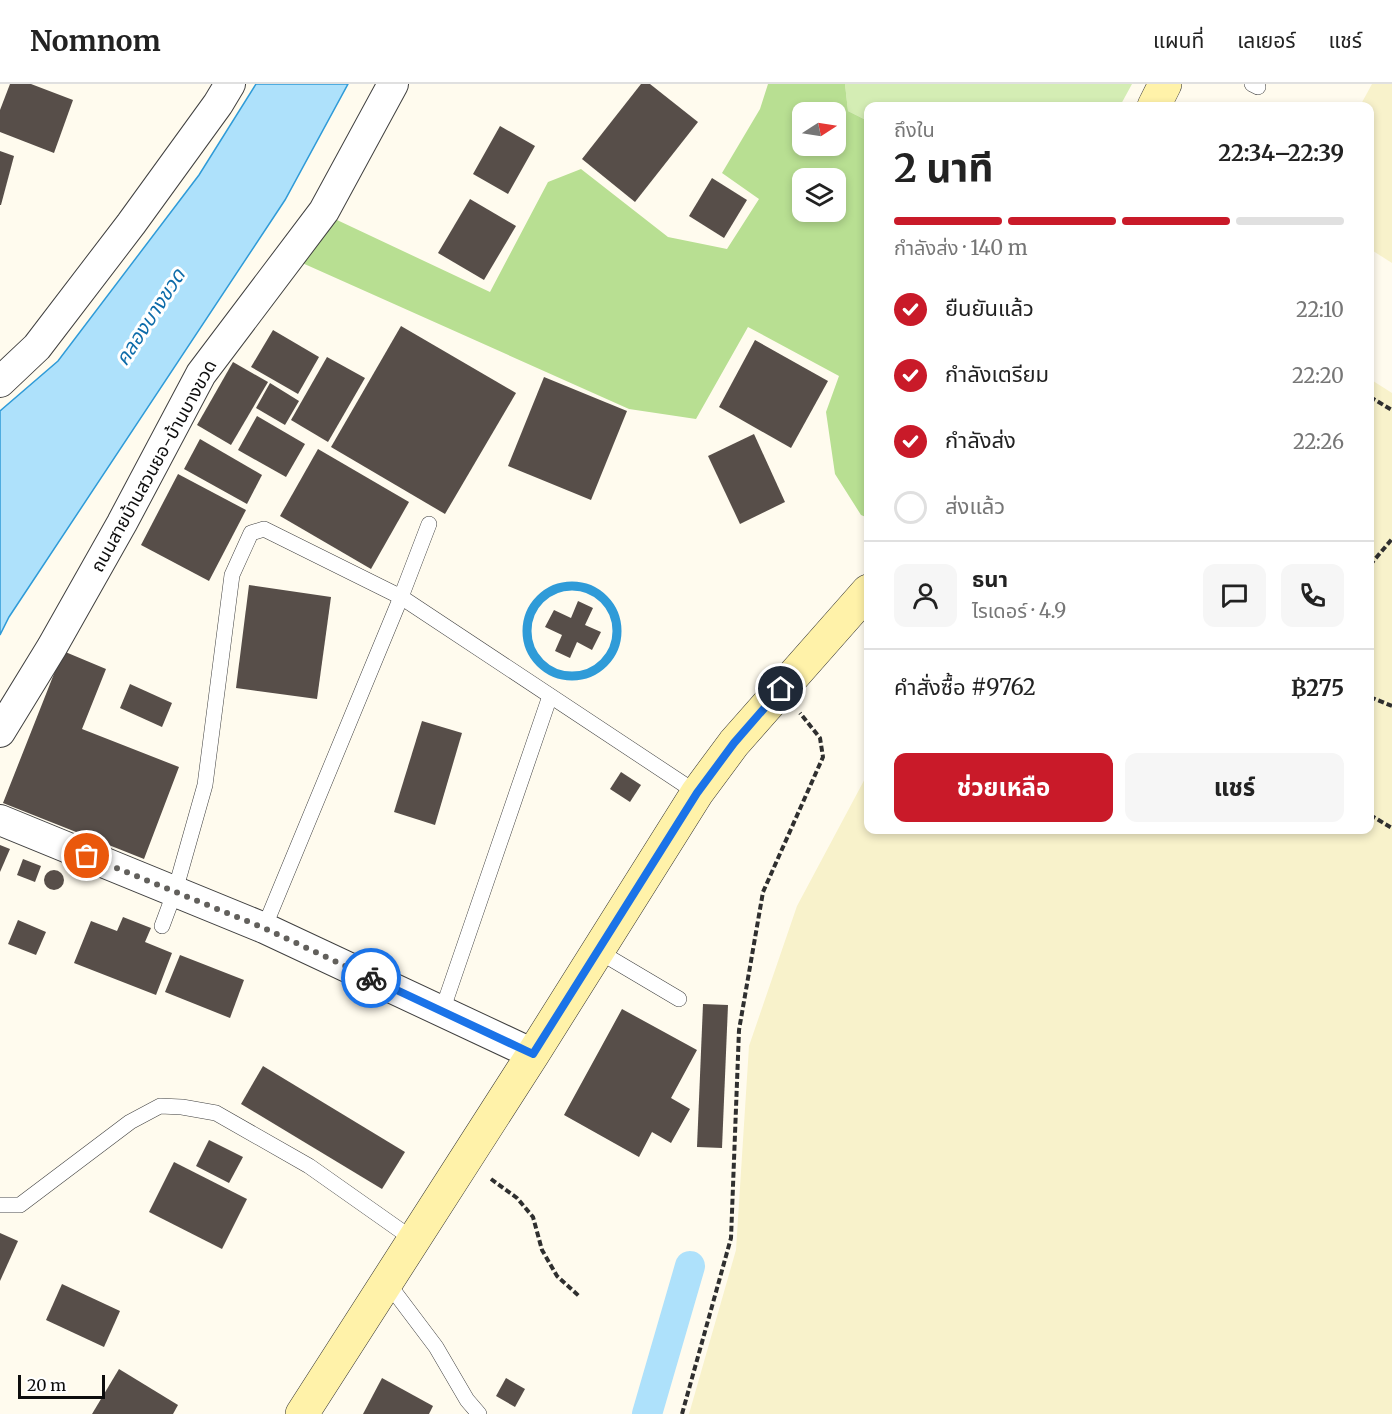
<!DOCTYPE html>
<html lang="th">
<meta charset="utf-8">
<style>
:root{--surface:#fff;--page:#f6f6f6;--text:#222;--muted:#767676;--line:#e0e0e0;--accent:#c91a29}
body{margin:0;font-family:Merriweather,"Noto Sans Thai",serif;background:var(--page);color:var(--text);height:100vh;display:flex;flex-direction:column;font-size:22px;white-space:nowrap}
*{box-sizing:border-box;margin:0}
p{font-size:20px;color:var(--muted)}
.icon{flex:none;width:33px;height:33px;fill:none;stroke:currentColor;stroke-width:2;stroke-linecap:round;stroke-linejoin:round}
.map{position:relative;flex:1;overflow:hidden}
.sheet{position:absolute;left:864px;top:18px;width:510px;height:732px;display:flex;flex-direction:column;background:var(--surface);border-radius:12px;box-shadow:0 3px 9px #0003}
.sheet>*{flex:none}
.needle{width:39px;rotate:78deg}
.controls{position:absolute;left:792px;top:18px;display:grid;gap:12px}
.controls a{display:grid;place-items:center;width:54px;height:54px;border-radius:12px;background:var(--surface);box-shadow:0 3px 9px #0003;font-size:30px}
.scale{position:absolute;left:18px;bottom:15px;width:87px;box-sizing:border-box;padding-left:6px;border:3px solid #0d0d0d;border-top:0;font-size:16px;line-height:21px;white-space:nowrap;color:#0d0d0d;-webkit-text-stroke:4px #fff;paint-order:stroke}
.pin{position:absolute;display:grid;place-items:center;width:51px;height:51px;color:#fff;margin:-26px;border:3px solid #fff;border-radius:50%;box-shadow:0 2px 6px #0007}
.courier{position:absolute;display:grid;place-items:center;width:60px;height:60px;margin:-30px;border:4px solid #1a73e8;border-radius:50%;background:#fff;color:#222;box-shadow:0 2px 8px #0007}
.overview em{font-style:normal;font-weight:700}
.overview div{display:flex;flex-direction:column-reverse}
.overview{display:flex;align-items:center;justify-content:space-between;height:102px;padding:0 30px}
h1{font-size:39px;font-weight:700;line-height:45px}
.bar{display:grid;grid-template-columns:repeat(4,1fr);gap:9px 6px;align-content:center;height:72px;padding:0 30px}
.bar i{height:8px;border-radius:4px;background:var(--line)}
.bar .active{background:var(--accent)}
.bar p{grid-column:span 4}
.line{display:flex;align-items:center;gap:15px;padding:0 30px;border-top:2px solid var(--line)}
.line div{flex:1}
.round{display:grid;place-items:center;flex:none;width:63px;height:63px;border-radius:12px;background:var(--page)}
ol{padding:0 30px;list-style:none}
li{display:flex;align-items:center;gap:18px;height:66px}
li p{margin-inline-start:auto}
li .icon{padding:6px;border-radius:50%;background:var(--accent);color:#fff;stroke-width:4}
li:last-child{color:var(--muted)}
li i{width:33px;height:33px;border:3px solid var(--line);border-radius:50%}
.action{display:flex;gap:12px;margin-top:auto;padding:12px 30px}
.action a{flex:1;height:69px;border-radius:12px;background:var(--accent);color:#fff;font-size:24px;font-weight:700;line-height:69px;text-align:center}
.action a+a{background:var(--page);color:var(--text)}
header{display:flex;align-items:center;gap:36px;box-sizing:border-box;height:84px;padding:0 30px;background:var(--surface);border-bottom:2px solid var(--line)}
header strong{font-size:28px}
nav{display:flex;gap:33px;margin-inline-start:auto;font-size:21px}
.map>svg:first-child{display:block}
.farmland{fill:#f8f2cb}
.green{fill:#d4edb4}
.forest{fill:#b8df92;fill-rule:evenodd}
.water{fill:#aee1fb;stroke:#2f9bd8;stroke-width:1.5}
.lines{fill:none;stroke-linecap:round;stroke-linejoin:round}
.stream{stroke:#2f9bd8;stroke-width:9}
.canal{stroke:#aee1fb;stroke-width:30}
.building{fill:#574e49}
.lane-casing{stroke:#404040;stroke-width:16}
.street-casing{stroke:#404040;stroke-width:32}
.secondary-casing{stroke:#2f2f2f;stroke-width:34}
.path{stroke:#2f2f2f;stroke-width:4;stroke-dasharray:6 3;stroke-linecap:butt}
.lane{stroke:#fff;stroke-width:15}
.street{stroke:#fff;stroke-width:30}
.secondary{stroke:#fff2a9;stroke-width:33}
.done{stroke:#62605c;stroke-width:6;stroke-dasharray:0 10.8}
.route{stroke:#1a73e8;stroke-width:8}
.labels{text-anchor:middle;stroke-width:6;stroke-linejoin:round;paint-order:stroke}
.street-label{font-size:18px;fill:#0d0d0d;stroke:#fff}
.water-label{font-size:20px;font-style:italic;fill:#0c6ba9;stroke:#fff}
</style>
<header>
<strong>Nomnom</strong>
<nav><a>แผนที่</a><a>เลเยอร์</a><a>แชร์</a></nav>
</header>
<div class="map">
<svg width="1392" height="1330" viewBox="0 0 1392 1330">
<rect width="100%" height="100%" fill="#fffbee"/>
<g class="farmland">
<polygon points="1372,0 1392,0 1392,179 1370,165 1370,22 1360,22"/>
<polygon points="1370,295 1392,309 1392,1330 689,1330 736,1166 749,962 797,822 868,689 868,746 1370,746"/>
</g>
<polygon class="green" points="845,0 1132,0 1120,22 868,22 868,37 848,27"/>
<path class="forest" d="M768,0H845L848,27L868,37V434L861,431L835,390L826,328L839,292L748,243L696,335L629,325L300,178L337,136L490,208L548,98L581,85L668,153L727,165L759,115L722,89L760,25ZM802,28H836V62H802ZM802,94H836V128H802Z"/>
<polygon class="water" points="256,0 348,0 285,116 9,533 0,551 0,327 58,277 199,91"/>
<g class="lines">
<circle class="stream" cx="572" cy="547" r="45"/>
<polyline class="canal" points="647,1330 690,1182"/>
</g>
<g class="building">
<polygon points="10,0 31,0 73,16 54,69 0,48 0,26"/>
<polygon points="641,0 650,0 698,38 635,118 582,75"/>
<polygon points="500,42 535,62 508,110 473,90"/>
<polygon points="0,67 14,72 1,121 0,121"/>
<polygon points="712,94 747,116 724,154 689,132"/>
<polygon points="470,115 516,142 484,196 438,169"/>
<polygon points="401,242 516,309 445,430 331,363"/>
<polygon points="273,246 319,273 298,310 251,283"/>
<polygon points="755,256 828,297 791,364 719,323"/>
<polygon points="327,273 365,294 328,358 291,336"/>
<polygon points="233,278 268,298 231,361 197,341"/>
<polygon points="544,293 627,327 591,416 508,382"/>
<polygon points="270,299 299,317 285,341 256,324"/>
<polygon points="257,332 305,360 286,393 238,366"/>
<polygon points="754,350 785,418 740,440 708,372"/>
<polygon points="200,355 262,391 247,420 184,385"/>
<polygon points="318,365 409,418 371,485 280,432"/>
<polygon points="178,390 246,426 209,497 141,461"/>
<polygon points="249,501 331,513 317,615 236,604"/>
<polygon points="578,517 593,524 585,541 601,548 592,566 577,558 570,574 555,567 562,551 545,543 554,526 571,534"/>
<polygon points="63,567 106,585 82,645 179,683 144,775 3,719"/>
<polygon points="130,600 172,619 162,643 120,624"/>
<polygon points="422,637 462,649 435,741 394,728"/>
<polygon points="621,688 641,701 630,718 610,705"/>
<polygon points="0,761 10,765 0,788"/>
<polygon points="23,775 41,782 35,798 17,791"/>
<circle cx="54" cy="796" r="10"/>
<polygon points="123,833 151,844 145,858 172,869 156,911 74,879 91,837 117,847"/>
<polygon points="18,836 46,848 36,871 8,860"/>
<polygon points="180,871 244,896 230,934 165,908"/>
<polygon points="703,920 728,921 722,1064 697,1063"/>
<polygon points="622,925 697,966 671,1014 690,1025 671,1059 652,1048 639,1073 564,1031"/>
<polygon points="263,982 405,1068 382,1105 241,1020"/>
<polygon points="209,1056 243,1073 229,1099 196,1082"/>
<polygon points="174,1078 247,1115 222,1165 149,1128"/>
<polygon points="0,1149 18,1157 0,1197"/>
<polygon points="62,1200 120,1227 104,1263 46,1236"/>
<polygon points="119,1285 178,1321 173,1330 92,1330"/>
<polygon points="382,1294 433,1322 429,1330 363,1330"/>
<polygon points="506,1294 525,1305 515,1323 496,1312"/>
</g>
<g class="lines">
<defs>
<g id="lane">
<polyline points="1252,0 1258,3"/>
<polyline points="162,842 175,807 205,701 232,491 251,449 264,445 401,513 697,709"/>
<polyline points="264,844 401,513 429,440"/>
<polyline points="598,867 679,915"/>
<polyline points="442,927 550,612"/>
<polyline points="0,1121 20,1121 130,1038 160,1022 182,1023 216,1029 309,1082 414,1156"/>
<polyline points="387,1198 436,1263 467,1316 479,1330"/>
</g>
<g id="street">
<polyline points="0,298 37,263 131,140 218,20 230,0"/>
<polyline points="0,648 52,563 122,439 201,290 324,127 393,0"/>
<polyline points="0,736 264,844 533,970"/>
</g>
<g id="secondary">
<polyline points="1154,22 1165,0"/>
<polyline points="302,1330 533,970 697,709 734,659 868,507"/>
</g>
</defs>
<use href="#lane" class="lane-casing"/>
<use href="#street" class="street-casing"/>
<use href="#secondary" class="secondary-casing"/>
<g class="path">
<polyline points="1370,313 1392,326"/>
<polyline points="1370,481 1392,455"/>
<polyline points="1370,613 1392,622"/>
<polyline points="1370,731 1392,744"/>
<polyline points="491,1095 517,1114 533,1133 542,1166 557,1192 580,1213"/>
<polyline points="682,1330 731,1154 739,946 763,808 823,673 820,654 800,629"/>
</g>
<use href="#lane" class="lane"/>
<use href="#street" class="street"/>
<use href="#secondary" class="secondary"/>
</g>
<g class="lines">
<polyline class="done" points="87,772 264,844 371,894"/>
<polyline class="route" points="371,894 533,970 697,709 734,659 781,605"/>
</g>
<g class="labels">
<g class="street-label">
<text transform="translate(154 382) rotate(-61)" y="6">ถนนสายบ้านสวนยอ-บ้านบางขวด</text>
</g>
<g class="water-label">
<text transform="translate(150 233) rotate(-57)" y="7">คลองบางขวด</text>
</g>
</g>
</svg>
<div class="controls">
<a><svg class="needle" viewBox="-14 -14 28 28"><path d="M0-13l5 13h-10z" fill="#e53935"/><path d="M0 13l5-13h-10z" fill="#767676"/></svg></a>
<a><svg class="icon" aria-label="layers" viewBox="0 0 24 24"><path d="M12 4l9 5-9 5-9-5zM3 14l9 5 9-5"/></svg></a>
</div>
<div class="scale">20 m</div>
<div class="pin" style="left:87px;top:772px;background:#ea580c"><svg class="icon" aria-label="bag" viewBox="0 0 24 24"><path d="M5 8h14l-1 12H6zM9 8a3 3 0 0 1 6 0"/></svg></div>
<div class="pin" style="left:781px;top:605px;background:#1f2937"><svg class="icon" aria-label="home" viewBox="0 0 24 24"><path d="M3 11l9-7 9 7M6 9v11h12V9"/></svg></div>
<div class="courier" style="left:371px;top:894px"><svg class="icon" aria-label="bike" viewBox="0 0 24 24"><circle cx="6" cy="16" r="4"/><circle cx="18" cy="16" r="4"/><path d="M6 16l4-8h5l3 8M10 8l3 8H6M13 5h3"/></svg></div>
<section class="sheet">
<div class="overview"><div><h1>2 นาที</h1><p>ถึงใน</p></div><em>22:34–22:39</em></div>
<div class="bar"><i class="active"></i><i class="active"></i><i class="active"></i><i></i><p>กำลังส่ง · 140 m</p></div>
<ol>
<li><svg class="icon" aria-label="check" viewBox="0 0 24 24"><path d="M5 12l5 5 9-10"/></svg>ยืนยันแล้ว<p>22:10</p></li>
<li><svg class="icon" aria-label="check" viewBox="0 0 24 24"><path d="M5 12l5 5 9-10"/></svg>กำลังเตรียม<p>22:20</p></li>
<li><svg class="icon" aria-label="check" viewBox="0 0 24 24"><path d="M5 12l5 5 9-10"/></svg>กำลังส่ง<p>22:26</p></li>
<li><i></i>ส่งแล้ว</li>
</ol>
<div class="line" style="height:108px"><a class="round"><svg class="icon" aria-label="person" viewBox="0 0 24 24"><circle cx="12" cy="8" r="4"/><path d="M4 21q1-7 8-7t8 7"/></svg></a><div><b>ธนา</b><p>ไรเดอร์ · 4.9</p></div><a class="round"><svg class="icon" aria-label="chat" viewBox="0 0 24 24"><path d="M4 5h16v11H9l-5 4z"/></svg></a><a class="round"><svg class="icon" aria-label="phone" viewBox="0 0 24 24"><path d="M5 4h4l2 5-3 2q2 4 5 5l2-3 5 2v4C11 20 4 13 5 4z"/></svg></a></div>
<div class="line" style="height:78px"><div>คำสั่งซื้อ #9762</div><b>฿275</b></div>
<div class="action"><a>ช่วยเหลือ</a><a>แชร์</a></div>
</section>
</div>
